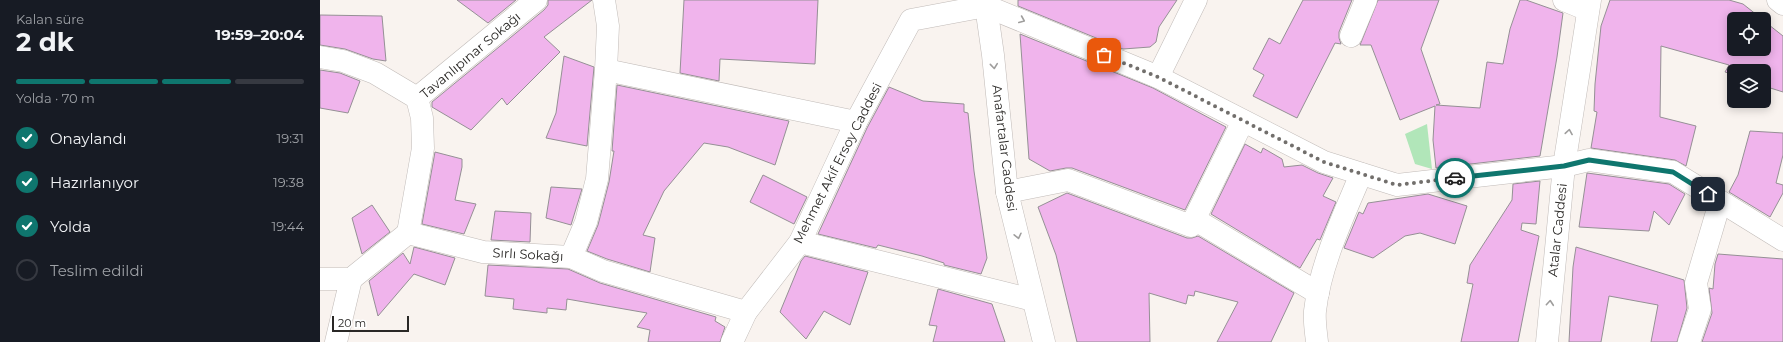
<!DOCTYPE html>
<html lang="tr">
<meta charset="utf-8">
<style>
:root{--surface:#171b24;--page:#20242c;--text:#f1f3f6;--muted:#9ea1a6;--line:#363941;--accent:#0f766e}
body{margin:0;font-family:Montserrat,sans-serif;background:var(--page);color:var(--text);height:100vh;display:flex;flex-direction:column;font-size:15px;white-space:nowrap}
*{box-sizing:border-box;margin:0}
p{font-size:13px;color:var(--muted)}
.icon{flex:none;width:22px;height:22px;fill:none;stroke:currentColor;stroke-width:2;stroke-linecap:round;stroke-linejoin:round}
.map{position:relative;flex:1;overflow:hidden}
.sheet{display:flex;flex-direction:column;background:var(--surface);width:320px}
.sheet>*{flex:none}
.controls{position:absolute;left:1407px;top:12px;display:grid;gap:8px}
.controls a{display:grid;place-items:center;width:44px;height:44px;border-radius:6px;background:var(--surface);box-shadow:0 2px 10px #0003;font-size:20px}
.scale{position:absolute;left:12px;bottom:10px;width:77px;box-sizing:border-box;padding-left:4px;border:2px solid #2a2826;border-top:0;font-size:11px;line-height:14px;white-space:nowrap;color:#2a2826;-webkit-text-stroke:3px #fff;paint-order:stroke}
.pin{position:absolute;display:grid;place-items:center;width:34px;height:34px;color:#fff;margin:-17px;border-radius:8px;box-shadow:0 2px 6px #0006}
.courier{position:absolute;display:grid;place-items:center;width:40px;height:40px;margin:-20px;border:3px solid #0f766e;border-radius:50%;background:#fff;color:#222;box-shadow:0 1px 5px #0007}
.headline em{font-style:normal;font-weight:700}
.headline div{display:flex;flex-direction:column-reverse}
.headline{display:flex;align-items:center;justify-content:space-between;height:68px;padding:0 16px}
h1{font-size:26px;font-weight:700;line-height:30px}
.bar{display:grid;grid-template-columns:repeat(4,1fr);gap:6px 4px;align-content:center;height:48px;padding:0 16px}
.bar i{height:5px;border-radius:3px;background:var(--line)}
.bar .current{background:var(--accent)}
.bar p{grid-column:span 4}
ol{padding:0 16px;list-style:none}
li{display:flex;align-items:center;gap:12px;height:44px}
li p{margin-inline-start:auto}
li .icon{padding:4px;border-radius:50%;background:var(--accent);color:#fff;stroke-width:4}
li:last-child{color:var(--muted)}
li i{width:22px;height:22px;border:2px solid var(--line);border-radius:50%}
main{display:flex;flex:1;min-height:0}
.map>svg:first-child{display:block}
.green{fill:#b1e6b9}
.building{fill:#f0b4ec;stroke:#959095}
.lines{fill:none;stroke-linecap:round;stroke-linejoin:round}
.street-casing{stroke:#c1bbb8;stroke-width:23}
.secondary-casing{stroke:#c1bbb8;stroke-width:23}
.street{stroke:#fff;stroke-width:22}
.secondary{stroke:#fff;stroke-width:22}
.oneway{stroke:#9f9e9d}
.done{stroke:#726f6c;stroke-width:4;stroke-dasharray:0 7.2}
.route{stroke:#0f766e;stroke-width:5}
.labels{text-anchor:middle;stroke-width:3;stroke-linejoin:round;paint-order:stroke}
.street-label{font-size:13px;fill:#2a2826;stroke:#fff}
</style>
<main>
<section class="sheet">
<div class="headline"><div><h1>2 dk</h1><p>Kalan süre</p></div><em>19:59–20:04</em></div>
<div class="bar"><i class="current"></i><i class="current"></i><i class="current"></i><i></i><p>Yolda · 70 m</p></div>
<ol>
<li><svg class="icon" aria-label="check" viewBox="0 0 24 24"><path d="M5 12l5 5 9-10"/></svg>Onaylandı<p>19:31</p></li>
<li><svg class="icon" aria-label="check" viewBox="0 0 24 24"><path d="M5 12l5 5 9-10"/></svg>Hazırlanıyor<p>19:38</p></li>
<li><svg class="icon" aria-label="check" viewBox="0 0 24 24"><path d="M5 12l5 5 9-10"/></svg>Yolda<p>19:44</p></li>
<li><i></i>Teslim edildi</li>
</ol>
</section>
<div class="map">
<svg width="1463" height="342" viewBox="0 0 1463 342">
<rect width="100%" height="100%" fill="#f9f3ef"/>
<polygon class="green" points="1107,124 1112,169 1095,164 1085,134"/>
<g class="building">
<polygon points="137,0 196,0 168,23"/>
<polygon points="228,0 272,0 224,37 240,52 187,105 182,98 151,130 112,107 112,102 224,10 228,5"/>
<polygon points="364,0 498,0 495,64 400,59 399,81 360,73"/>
<polygon points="698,0 857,0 839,27 836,42 830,47 803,49 698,6"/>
<polygon points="983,0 1032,0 1019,32 1019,38 1021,44 1015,43 977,118 933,96 944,75 933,69 949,38 960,44"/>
<polygon points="1058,0 1119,0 1101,49 1120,104 1116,105 1160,108 1167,62 1183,64 1190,29 1200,0 1206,0 1243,13 1237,57 1220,156 1116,168 1113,140 1115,106 1080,120 1051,45 1040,45"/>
<polygon points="1290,0 1409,0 1423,4 1442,19 1414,19 1414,49 1444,49 1444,21 1463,36 1463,92 1444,86 1444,71 1414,71 1414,75 1405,72 1409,65 1341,46 1340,117 1376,126 1366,166 1355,160 1271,148 1277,112 1274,111 1275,84 1281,26"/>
<polygon points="0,15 62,16 66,61 53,59 25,49 0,45"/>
<polygon points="700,34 833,88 906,127 865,210 752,168 746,168 730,171 709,159"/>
<polygon points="244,56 274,67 267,146 226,138 236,113"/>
<polygon points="0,70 20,73 40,81 28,113 0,108"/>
<polygon points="297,85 469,121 455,165 408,147 384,143 344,191 323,235 335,238 330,272 287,259 267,251 278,225 289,182 294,151 292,151"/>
<polygon points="569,87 603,101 644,104 644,112 648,113 654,171 667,258 661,274 624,265 624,263 602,256 558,245 556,248 498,234 547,128"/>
<polygon points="1430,131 1463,133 1463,155 1456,183 1463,185 1463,193 1450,217 1409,192 1418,175"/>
<polygon points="925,144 941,153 943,148 962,159 964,167 982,165 998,173 1013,178 1003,196 1016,202 1000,240 997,239 980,268 891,214"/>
<polygon points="115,152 142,159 142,167 135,200 156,204 144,234 102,224"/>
<polygon points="1267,173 1349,184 1365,194 1349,225 1334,211 1329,231 1259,227"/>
<polygon points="443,175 487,197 474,224 430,202"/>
<polygon points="1220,181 1216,224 1202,223 1201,230 1219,236 1198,342 1141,342 1153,284 1147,283 1150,265 1192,200 1193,184"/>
<polygon points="231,187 262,189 251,225 226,218"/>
<polygon points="747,193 867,238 872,238 878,236 974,293 951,342 897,342 918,302 875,291 874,296 868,295 866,304 829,293 830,342 757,342 736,255 718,207"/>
<polygon points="1108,194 1147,206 1135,244 1100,233 1085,236 1053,258 1024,248 1039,212 1043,214 1048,203"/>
<polygon points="52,205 70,232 42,254 32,218"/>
<polygon points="175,211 211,213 210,242 171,240"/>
<polygon points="94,247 135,258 125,285 94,274 58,316 49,281 83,253 90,264"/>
<polygon points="1256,247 1364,280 1367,308 1357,342 1331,342 1338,305 1289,296 1281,342 1249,342 1253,267"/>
<polygon points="1398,254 1463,259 1463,342 1382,342 1392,313 1389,288 1393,289 1395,264"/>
<polygon points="485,256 548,272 530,325 504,311 486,339 460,312 481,261"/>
<polygon points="168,265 248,269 280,283 396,317 395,321 405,327 400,342 328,342 330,330 317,327 327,313 247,299 246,310 227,308 227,313 193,309 194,299 165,296"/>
<polygon points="618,289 672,304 685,342 613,342 617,326 609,325"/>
</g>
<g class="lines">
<defs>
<g id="street">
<polyline points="1244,0 1268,10"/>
<polyline points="1031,36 1046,0"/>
<polyline points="0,57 23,61 55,73 97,98"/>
<polyline points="286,70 536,122"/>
<polyline points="838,77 876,0"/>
<polyline points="687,192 748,180 871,226 923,121"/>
<polyline points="874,219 998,293"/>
<polyline points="88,233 103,148 102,118 97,98 216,0"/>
<polyline points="480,242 713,300"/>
<polyline points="251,257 266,222 277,179 286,70 288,26 284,0"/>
<polyline points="0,279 31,279 88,233 163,252 251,257 283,271 426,312"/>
<polyline points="16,342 31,279"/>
<polyline points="412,342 426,312 480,242 536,122 591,20 666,6 838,77 1004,162 1077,185 1244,166 1269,160 1353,172 1463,240"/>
<path d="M997,342C996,332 994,321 995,311C1000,265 1023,217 1041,174"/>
<polyline points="1369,342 1380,309 1376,283 1400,202"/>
</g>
<g id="secondary">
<polyline points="667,0 666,6 673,55 687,192 724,342"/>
<polyline points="1458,0 1463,4"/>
<polyline points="1227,342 1244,166 1270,0"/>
</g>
</defs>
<use href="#street" class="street-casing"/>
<use href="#secondary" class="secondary-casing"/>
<use href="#street" class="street"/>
<use href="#secondary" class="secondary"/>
</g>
<defs><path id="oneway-chevron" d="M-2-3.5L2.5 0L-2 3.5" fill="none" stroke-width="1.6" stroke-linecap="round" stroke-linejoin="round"/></defs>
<g class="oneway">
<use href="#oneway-chevron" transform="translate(702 20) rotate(23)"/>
<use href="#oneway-chevron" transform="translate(674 66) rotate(84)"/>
<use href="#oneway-chevron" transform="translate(1249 132) rotate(-81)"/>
<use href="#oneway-chevron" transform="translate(698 236) rotate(77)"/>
<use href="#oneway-chevron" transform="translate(1230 303) rotate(-85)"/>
</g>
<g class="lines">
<polyline class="done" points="784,55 838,77 1004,162 1077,185 1135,178"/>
<polyline class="route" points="1135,178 1244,166 1269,160 1353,172 1388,194"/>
</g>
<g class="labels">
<g class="street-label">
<text transform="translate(150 55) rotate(-40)" y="5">Tavanlıpınar Sokağı</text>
<text transform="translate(685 148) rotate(83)" y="5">Anafartalar Caddesi</text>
<text transform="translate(517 163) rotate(-63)" y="5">Mehmet Akif Ersoy Caddesi</text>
<text transform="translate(1237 230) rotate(-84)" y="5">Atalar Caddesi</text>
<text transform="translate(208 254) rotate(3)" y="5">Sırlı Sokağı</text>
</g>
</g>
</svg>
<div class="controls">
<a><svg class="icon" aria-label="locate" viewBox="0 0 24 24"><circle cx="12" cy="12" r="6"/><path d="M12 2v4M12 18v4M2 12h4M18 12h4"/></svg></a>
<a><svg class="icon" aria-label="layers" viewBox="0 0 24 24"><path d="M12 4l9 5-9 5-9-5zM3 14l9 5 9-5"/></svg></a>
</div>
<div class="scale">20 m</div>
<div class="pin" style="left:784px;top:55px;background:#ea580c"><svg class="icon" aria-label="bag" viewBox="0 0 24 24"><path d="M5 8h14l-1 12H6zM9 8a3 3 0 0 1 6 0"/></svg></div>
<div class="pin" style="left:1388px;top:194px;background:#1f2937"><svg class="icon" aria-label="home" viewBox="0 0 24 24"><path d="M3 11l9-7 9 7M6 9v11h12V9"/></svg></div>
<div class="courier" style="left:1135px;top:178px"><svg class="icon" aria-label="car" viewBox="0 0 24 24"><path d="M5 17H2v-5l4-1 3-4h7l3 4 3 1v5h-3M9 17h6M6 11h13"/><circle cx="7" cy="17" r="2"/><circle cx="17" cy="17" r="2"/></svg></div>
</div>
</main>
